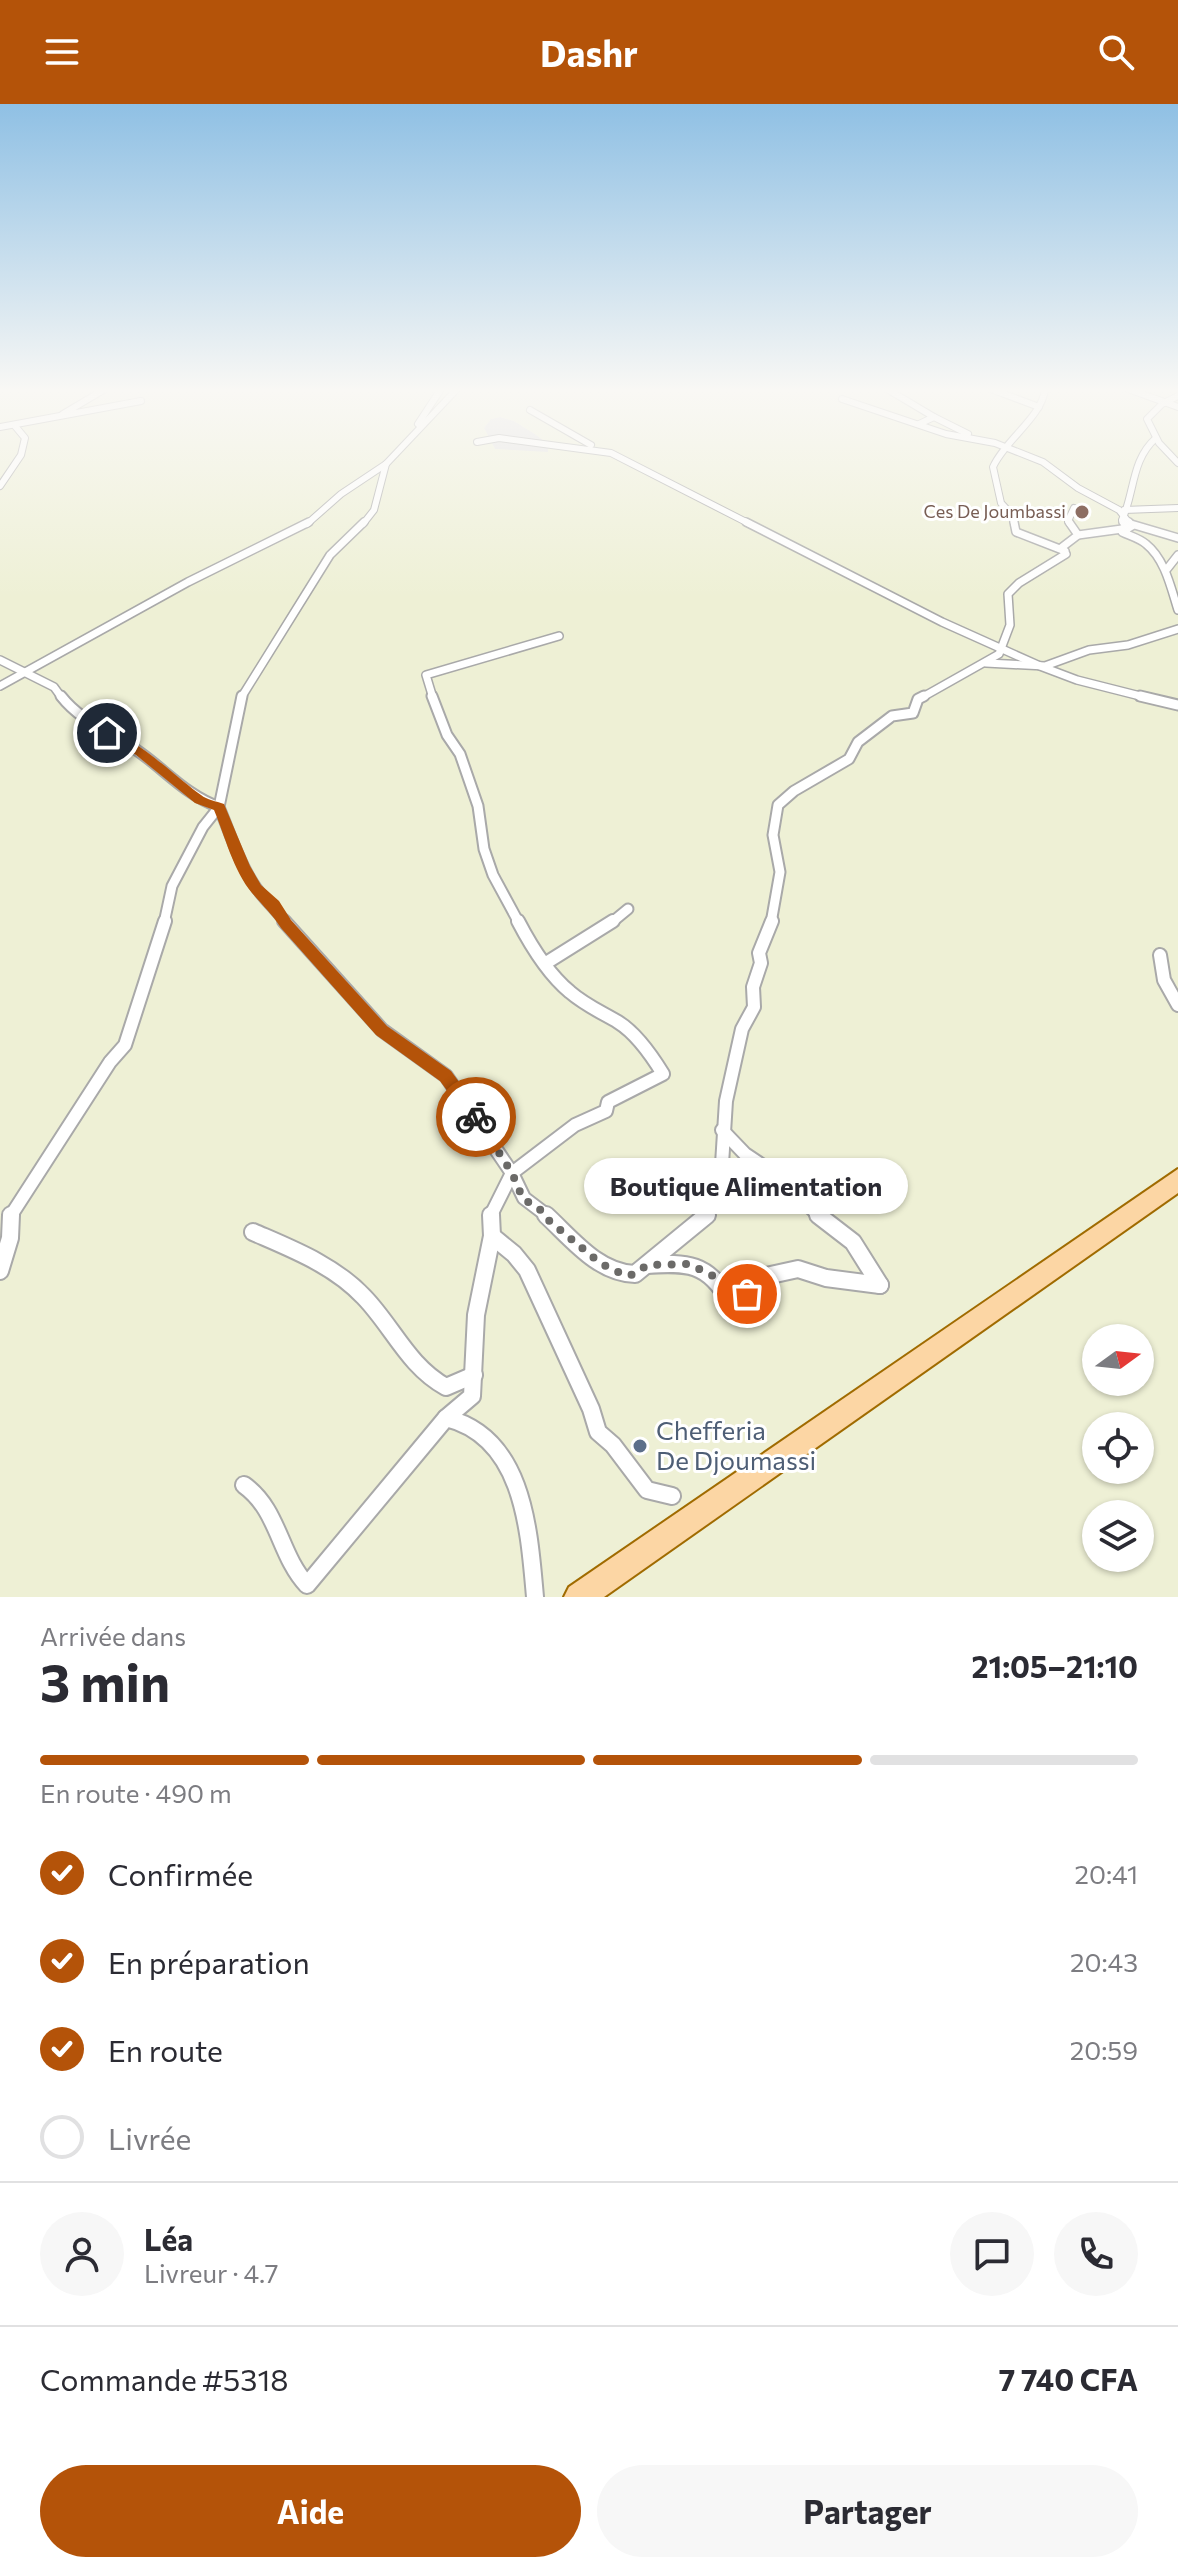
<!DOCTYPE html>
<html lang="fr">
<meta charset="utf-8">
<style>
:root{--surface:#fff;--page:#f7f7f7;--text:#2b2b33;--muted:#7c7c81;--line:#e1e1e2;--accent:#b45309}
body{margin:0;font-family:Commissioner,sans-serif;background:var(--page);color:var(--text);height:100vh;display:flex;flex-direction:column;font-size:30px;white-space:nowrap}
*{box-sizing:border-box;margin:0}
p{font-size:26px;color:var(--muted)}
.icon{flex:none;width:44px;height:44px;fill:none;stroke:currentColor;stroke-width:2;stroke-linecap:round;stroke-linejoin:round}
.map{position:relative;height:1493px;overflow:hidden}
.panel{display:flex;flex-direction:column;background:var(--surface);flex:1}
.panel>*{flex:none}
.needle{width:52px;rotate:75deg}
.tools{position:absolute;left:1082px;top:1220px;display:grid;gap:16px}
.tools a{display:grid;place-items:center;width:72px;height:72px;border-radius:50%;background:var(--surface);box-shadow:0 2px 6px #0004;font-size:40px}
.pin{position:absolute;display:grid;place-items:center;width:68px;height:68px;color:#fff;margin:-34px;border:4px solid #fff;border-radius:50%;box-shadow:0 2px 8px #0007}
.courier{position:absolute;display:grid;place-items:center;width:80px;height:80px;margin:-40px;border:6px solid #b45309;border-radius:50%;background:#fff;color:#222;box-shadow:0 2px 10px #0007}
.bubble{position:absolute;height:56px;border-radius:28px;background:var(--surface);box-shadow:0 2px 6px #0004;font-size:26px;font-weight:700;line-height:56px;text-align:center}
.headline em{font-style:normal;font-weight:700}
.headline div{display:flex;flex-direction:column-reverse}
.headline{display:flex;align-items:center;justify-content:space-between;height:136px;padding:0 40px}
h1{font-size:52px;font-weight:700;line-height:60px}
.bar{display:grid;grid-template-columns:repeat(4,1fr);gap:12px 8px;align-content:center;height:96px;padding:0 40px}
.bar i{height:10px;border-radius:6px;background:var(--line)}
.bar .on{background:var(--accent)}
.bar p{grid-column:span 4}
.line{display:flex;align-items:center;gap:20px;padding:0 40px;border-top:2px solid var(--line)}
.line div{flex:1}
.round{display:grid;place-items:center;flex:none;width:84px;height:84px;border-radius:42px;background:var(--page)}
ol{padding:0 40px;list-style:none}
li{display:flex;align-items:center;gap:24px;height:88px}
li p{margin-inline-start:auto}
li .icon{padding:8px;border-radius:50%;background:var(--accent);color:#fff;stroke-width:4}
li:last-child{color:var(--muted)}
li i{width:44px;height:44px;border:4px solid var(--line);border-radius:50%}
.action{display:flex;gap:16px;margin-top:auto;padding:16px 40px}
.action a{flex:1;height:92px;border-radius:48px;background:var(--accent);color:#fff;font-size:32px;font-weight:700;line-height:92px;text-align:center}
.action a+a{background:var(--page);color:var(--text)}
header{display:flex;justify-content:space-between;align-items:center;height:104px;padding:0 40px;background:var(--accent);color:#fff;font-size:36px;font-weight:700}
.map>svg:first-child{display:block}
.residential{fill:#e0dfdf}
.farmland{fill:#eef0d5;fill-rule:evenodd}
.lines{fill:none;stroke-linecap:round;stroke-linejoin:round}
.street-far4-casing{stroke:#a9a9a9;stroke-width:8}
.street-far3-casing{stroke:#a9a9a9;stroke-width:10}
.street-far2-casing{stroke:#a9a9a9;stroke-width:13}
.street-far1-casing{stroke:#a9a9a9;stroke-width:16}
.street-casing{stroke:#a9a9a9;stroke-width:20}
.primary-casing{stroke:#a06b00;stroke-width:4}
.street-far4{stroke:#fff;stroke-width:6}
.street-far3{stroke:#fff;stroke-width:7}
.street-far2{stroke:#fff;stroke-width:9}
.street-far1{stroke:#fff;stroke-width:12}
.street{stroke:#fff;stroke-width:16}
.primary{fill:#fcd6a4;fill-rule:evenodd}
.route{fill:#b45309}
.done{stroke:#6b6a68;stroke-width:8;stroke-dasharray:0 14.4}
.education-dot{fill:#8d6e63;stroke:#fff;stroke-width:3}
.service-dot{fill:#5c6f8a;stroke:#fff;stroke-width:3}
.labels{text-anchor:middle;stroke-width:6;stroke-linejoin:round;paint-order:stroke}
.far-education-label{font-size:18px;fill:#785e54;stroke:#fff;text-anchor:end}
.near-service-label{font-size:26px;fill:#4e5e75;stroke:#fff;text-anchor:start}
</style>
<header><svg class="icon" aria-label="menu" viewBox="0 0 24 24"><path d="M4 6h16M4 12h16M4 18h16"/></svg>Dashr<svg class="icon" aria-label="search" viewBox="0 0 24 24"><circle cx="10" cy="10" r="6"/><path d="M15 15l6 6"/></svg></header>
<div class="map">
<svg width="1178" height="1493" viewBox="0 0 1178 1493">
<rect width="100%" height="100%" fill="#f2efe9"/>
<polygon class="residential" points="500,313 514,317 535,330 548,340 548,349 495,345 484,324 491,315"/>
<path class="farmland" d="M0,285H1178V1493H0ZM500,313L514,317L535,330L548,340V348L495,345L484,324L491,315ZM1096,1234H1140V1278H1096ZM1096,1322H1140V1366H1096ZM1096,1410H1140V1454H1096Z"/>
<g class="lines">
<defs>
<g id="street-far4">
<polyline points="887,285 934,313 919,320"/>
<polyline points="991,285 1039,303"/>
<polyline points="1128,285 1178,303"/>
<polyline points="1178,292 1162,300 1147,315 1159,339 1178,359"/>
<polyline points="842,295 946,330 995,339 1043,358 1078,384 1119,406 1130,420"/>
<polyline points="530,306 591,341"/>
<polyline points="63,310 105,285"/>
<polyline points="934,313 968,330"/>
<polyline points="418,320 441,285"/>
<polyline points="0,323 141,297"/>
<polyline points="477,338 499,334 611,349 750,420"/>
<polyline points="0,382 21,351 25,334 15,322"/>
<polyline points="1124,406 1178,404"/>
<polyline points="307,420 341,390 386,360"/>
<polyline points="363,420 374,406 386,360 457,285"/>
<path d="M1014,420L1013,412L1001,399L993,363C1005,336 1042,313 1045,285"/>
<polyline points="1070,420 1068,417 1074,404"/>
<path d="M1125,420L1122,416C1135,388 1131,356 1156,334"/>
</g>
<g id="street-far3">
<polyline points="746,418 942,518 1040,562 1077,576 1148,594"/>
<polyline points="1014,418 1016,428 1065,447"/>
<path d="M1129,418L1132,422L1122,428C1130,432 1139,434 1146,440C1165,455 1171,484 1178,506"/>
<polyline points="1131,420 1178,434"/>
<polyline points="1078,431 1122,425 1126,421 1123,418"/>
<polyline points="1167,465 1178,451"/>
<polyline points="0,556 54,583 62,594"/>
<polyline points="986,559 1045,562 1089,546 1128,541 1178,525"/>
<polyline points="0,582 188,478 309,418"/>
<polyline points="241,594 330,451 364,418"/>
<polyline points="433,594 426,571 559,532"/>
<polyline points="921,594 999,550 1010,521 1008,490 1019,479 1066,450 1061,444 1078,431 1069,418"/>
</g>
<g id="street-far2">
<path d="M61,592C82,619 114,629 142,650C168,669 188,692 219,703C230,729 238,756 253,779C262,794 276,805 286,819"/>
<polyline points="432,592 447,631 460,650 478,702 484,745 493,771 519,819"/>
<polyline points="1140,592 1178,601"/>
<polyline points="164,819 172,782 203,723 219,703 242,592"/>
<polyline points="611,819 628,805"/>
<polyline points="771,819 780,768 773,731 778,701 794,687 849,655 858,638 892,612 913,609 918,595 924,592"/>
</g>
<g id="street-far1">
<polyline points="284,817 382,926 446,972 512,1069 490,1113"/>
<path d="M518,817C531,842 548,870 570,888C585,901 601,908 618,918C636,929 652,952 663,970L608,998L606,1007L575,1021L512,1069L524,1094L549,1113"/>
<polyline points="1160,851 1164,876 1178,901"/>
<polyline points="546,859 613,817"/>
<polyline points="722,1026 745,1050 772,1068 821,1113"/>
<polyline points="10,1113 110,958 125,941 165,817"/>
<polyline points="705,1113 721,1076 726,997 742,925 754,903 753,883 761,859 759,849 772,817"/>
</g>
<g id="street">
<path d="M546,1111C572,1135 598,1169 635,1170L707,1111"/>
<polyline points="818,1111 853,1138 880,1181"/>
<path d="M253,1128C292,1145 334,1161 364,1193C393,1223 408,1262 446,1283L474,1271"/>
<polyline points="492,1132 514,1150 527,1166 591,1305 598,1328 613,1341 647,1386 672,1392"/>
<path d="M647,1161C687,1158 708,1159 729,1196L747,1190L766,1172L798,1165L826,1174L880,1181"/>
<polyline points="0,1167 10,1134 11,1111"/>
<path d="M446,1314C524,1333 529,1426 535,1493"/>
<path d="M244,1381C279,1406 279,1451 307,1481L446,1314L472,1292L476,1211L492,1132L491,1111"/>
</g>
<polygon id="primary" points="1178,1065 1178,1089 604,1493 564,1493 569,1483"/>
</defs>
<use href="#street-far4" class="street-far4-casing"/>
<use href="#street-far3" class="street-far3-casing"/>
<use href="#street-far2" class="street-far2-casing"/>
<use href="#street-far1" class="street-far1-casing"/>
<use href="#street" class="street-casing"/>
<use href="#primary" class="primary-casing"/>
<use href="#street-far4" class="street-far4"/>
<use href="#street-far3" class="street-far3"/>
<use href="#street-far2" class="street-far2"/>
<use href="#street-far1" class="street-far1"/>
<use href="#street" class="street"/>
<use href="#primary" class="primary"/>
</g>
<linearGradient id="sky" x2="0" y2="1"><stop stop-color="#8fc0e4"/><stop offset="0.58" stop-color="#f9f8f5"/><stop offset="1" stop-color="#f9f8f5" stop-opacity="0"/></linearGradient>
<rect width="1178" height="494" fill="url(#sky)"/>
<path class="route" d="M103,627C128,625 179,676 201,691C207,696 216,697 224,700L250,762L261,781L279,797L291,816L387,922L451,967L481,1008L484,1013L481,1018H470L440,977L376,931L281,824C272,810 262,801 252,789C233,766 225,732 214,706L195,699L136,651L103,631Z"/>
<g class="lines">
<polyline class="done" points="476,1013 512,1069 523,1095 539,1104 546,1114 600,1159 626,1172 635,1170 647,1161 689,1160 719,1175 729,1196 747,1190"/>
</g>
<circle class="education-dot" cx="1082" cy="408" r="8"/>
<circle class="service-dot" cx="640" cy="1342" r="8"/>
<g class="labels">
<g class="far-education-label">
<text x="1066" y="414">Ces De Joumbassi</text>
</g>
<g class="near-service-label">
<text x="656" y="1336">Chefferia<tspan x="656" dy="30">De Djoumassi</tspan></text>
</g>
</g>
</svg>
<div class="tools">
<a><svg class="needle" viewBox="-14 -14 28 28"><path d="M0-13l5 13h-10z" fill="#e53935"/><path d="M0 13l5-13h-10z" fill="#7c7c81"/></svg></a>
<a><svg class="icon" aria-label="locate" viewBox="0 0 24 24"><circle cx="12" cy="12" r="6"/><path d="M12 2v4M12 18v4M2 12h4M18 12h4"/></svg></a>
<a><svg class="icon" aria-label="layers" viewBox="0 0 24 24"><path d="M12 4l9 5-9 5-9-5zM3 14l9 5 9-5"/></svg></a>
</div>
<div class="pin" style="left:747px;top:1190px;background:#ea580c"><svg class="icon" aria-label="bag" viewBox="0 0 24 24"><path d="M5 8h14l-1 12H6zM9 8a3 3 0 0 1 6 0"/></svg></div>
<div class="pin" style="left:107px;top:629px;background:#1f2937"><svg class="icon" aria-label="home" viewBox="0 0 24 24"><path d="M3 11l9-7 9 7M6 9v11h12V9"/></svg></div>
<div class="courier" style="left:476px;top:1013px"><svg class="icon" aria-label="bike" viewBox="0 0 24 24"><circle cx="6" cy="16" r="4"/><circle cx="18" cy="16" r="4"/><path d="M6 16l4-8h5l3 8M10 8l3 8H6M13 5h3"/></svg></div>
<div class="bubble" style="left:584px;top:1054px;width:324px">Boutique Alimentation</div>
</div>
<section class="panel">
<div class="headline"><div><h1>3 min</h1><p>Arrivée dans</p></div><em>21:05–21:10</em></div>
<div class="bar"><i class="on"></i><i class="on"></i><i class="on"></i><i></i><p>En route · 490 m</p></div>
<ol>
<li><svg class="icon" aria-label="check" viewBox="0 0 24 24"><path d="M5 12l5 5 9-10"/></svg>Confirmée<p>20:41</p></li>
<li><svg class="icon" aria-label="check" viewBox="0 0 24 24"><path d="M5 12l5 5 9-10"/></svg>En préparation<p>20:43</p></li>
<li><svg class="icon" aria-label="check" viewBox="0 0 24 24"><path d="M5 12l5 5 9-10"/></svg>En route<p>20:59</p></li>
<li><i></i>Livrée</li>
</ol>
<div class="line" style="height:144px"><a class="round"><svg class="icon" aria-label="person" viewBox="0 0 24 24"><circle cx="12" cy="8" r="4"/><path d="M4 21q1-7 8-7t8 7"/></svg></a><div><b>Léa</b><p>Livreur · 4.7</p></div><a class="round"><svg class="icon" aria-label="chat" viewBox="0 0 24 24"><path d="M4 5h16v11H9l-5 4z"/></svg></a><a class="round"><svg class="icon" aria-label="phone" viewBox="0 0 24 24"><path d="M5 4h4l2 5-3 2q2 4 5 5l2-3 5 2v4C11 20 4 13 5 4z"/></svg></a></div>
<div class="line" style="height:104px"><div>Commande #5318</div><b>7 740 CFA</b></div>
<div class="action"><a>Aide</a><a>Partager</a></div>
</section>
